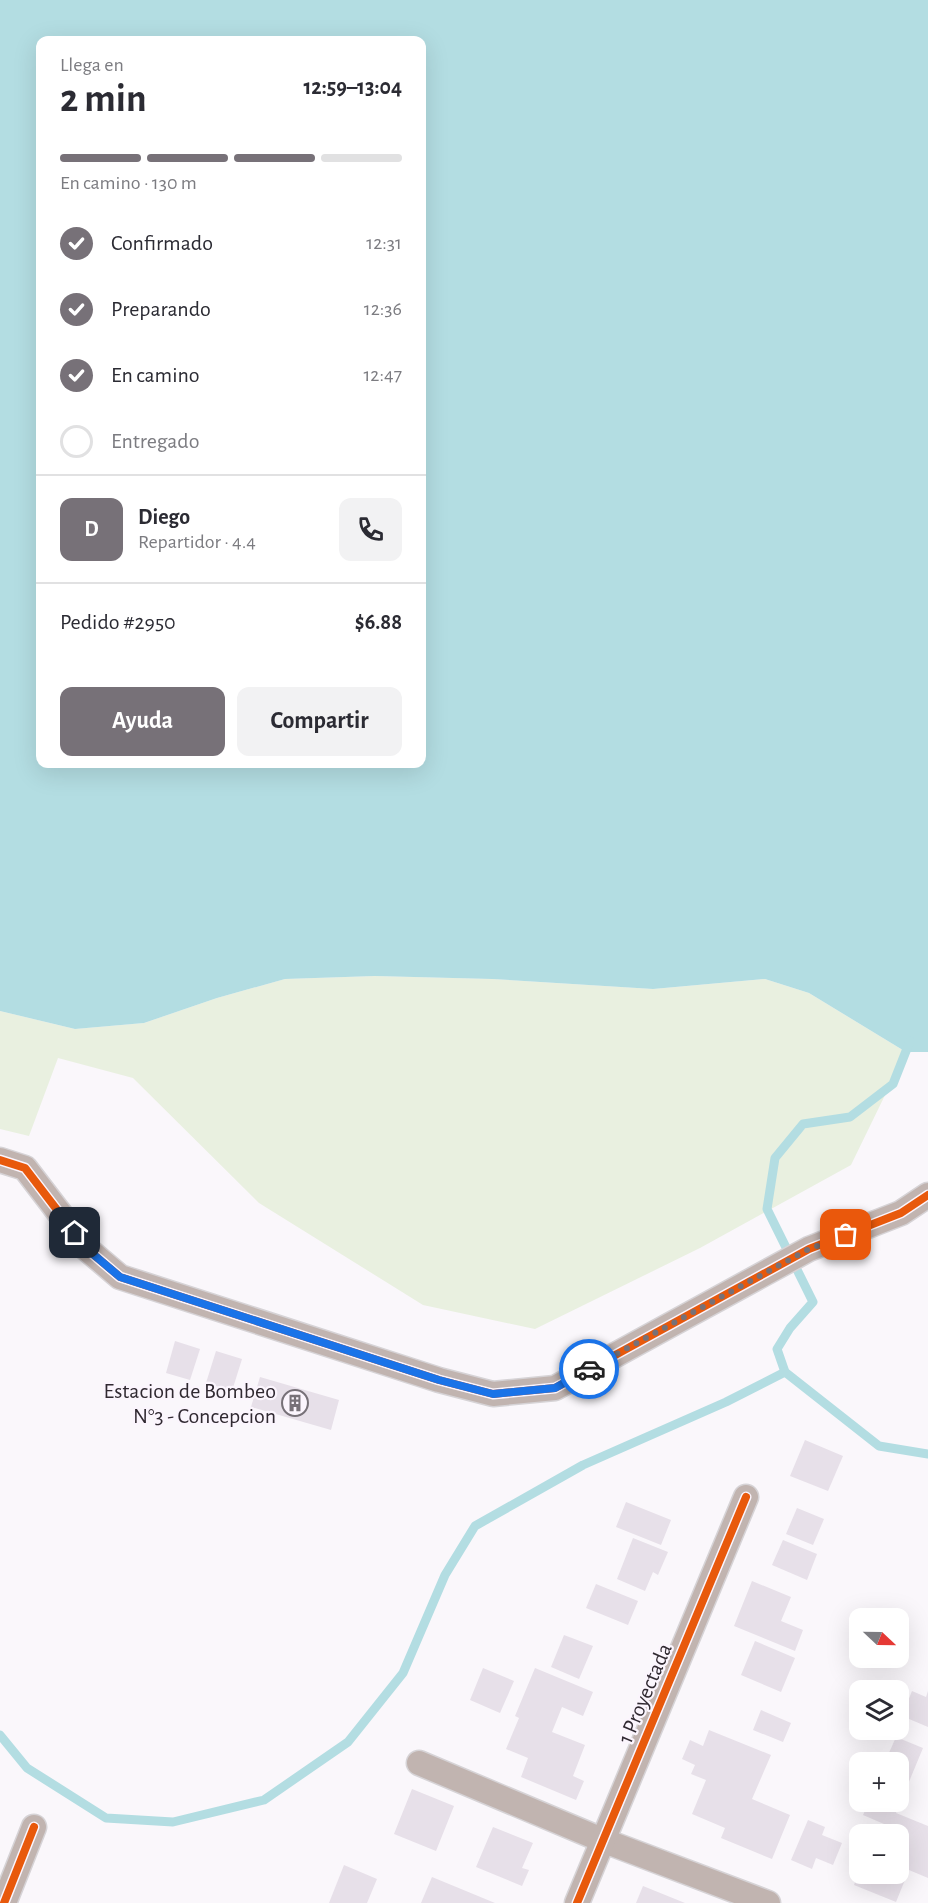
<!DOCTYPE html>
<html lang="es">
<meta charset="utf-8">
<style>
:root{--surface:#fff;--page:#f2f2f3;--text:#2b2b33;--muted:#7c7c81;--line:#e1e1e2;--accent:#777178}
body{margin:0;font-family:"Alegreya Sans",sans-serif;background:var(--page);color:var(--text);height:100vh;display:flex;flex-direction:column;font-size:22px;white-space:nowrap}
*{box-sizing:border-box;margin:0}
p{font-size:20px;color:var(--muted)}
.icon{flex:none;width:33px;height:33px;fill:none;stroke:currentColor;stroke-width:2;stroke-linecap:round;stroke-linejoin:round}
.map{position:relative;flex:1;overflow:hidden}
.panel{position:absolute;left:36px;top:36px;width:390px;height:732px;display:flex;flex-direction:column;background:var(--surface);border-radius:12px;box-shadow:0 6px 24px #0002}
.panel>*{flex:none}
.needle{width:39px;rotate:112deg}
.tools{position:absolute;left:849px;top:1608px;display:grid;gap:12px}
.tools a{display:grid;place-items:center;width:60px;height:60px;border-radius:12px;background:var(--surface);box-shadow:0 6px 24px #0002;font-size:30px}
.pin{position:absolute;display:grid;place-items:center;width:51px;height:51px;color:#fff;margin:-26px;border-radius:12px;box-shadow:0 3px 9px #0006}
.courier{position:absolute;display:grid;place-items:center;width:60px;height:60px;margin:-30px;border:4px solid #1a73e8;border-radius:50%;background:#fff;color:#222;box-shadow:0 2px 8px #0007}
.summary em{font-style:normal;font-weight:700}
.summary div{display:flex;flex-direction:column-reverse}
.summary{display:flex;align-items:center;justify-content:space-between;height:102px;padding:0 24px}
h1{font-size:39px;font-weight:700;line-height:45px}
.bar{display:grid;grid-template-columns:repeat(4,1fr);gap:9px 6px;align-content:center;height:72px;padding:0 24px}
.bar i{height:8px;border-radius:4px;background:var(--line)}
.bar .on{background:var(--accent)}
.bar p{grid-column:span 4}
.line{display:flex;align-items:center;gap:15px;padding:0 24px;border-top:2px solid var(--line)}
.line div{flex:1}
.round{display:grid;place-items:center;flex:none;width:63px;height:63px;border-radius:12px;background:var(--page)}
ol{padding:0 24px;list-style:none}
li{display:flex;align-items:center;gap:18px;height:66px}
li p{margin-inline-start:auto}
li .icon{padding:6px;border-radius:50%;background:var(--accent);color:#fff;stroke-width:4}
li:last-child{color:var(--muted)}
li i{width:33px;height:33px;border:3px solid var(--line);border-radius:50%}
.primary-button{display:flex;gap:12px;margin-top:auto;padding:12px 24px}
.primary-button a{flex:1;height:69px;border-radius:12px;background:var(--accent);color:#fff;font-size:24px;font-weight:700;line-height:69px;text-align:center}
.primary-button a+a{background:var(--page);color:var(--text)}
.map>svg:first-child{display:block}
.green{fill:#e9f0e0}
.water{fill:#b3dde2;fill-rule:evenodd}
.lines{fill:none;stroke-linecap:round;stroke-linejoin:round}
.stream{stroke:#b3dde2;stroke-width:9}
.building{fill:#e7e0e9}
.street-casing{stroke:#d6d3d6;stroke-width:27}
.street{stroke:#c1b4b0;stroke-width:24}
.cycleway-casing{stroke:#fbf5fd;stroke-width:11}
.cycleway{stroke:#e8590c;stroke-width:8}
.done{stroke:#777178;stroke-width:6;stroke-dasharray:0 10.8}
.route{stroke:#1a73e8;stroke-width:8}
.labels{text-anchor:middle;stroke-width:4.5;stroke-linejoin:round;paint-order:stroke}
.poi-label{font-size:22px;fill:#302931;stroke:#fbf5fd;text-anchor:end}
.street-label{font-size:22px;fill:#302931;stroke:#fbf5fd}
</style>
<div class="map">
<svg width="928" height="1903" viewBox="0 0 928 1903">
<rect width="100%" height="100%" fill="#faf7fb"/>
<polygon class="green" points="375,976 492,979 653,989 765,979 809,993 906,1052 851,1165 700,1248 535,1329 423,1305 259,1203 133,1078 58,1058 29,1136 0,1129 0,1011 75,1029 144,1023 217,998 285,979"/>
<path class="water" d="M0,0H928V1052H906L809,993L765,979L653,989L492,979L375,976L285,979L217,998L144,1023L75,1029L0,1011ZM40,40H422V764H40Z"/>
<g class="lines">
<g class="stream">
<polyline points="910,1041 893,1084 850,1117 803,1124 775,1158 767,1209 813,1302 790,1328 777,1349 785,1372 879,1446 928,1454"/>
<polyline points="0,1735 27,1768 106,1818 173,1822 264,1800 348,1742 403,1673 445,1575 475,1526 583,1465 726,1402 785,1372"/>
</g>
</g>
<g class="building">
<polygon points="175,1341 200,1349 190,1380 166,1373"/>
<polygon points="216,1351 242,1359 232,1391 206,1383"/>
<polygon points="260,1377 339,1400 331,1430 251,1407"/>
<polygon points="805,1440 843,1456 828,1491 790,1476"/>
<polygon points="626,1502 671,1520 661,1545 616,1527"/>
<polygon points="797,1508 824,1519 813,1545 786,1534"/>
<polygon points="633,1538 668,1552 658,1575 653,1572 645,1591 617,1579"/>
<polygon points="783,1540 817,1554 807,1580 772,1565"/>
<polygon points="752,1581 791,1597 781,1621 803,1630 795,1651 734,1626"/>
<polygon points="596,1584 638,1601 628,1625 586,1608"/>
<polygon points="564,1635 593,1646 579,1679 551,1667"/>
<polygon points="755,1641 795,1658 781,1692 741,1675"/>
<polygon points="483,1668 514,1681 500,1713 470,1700"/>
<polygon points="535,1668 593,1692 583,1716 562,1707 552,1732 585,1745 573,1776 584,1781 576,1800 521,1777 528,1758 506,1749 519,1718 515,1716"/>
<polygon points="912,1691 926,1697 928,1691 928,1727 902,1716"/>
<polygon points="761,1710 791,1723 783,1742 753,1730"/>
<polygon points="709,1730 771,1755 752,1799 790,1815 772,1859 721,1838 725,1828 692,1814 706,1780 691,1774 695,1765 682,1759 690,1740 703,1746"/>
<polygon points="896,1737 923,1748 896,1813 928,1826 928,1878 909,1870 896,1902 854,1885 858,1874 898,1874 898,1834 888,1834 891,1827 863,1815 869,1802 898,1802 898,1762 885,1762"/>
<polygon points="412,1789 454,1806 436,1851 394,1834"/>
<polygon points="808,1820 825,1827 822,1835 842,1843 833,1865 816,1858 812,1869 791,1860"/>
<polygon points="493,1827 533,1843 522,1868 529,1870 522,1886 476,1867"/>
<polygon points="344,1865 377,1879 367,1903 329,1903"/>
<polygon points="432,1877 495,1903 421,1903"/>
<polygon points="643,1886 685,1903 636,1903"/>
</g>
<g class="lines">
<defs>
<g id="street">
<polyline points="0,1160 25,1168 87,1249 120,1277 439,1380 493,1394 555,1388 809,1249 901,1213 928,1195"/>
<polyline points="419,1763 602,1840 768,1903"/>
<polyline points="4,1903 34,1827"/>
<polyline points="577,1903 746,1497"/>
</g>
</defs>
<use href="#street" class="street-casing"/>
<use href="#street" class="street"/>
<defs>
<g id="cycleway">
<polyline points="0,1160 25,1168 87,1249 120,1277 439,1380 493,1394 555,1388 809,1249 901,1213 928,1195"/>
<polyline points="4,1903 34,1827"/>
<polyline points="577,1903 746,1497"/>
</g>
</defs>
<use href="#cycleway" class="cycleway-casing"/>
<use href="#cycleway" class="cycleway"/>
</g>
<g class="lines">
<polyline class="done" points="589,1369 809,1249 846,1235"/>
<polyline class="route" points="75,1233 87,1249 120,1277 439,1380 493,1394 555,1388 589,1369"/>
</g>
<defs>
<symbol id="building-ring" viewBox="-11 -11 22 22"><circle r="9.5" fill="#fbf5fd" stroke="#777178" stroke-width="1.5"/><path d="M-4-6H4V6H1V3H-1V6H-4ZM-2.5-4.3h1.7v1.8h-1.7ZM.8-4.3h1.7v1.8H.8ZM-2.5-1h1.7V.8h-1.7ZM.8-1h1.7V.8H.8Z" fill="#777178"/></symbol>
</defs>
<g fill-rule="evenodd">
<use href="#building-ring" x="280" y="1388" width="30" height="30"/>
</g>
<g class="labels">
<g class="poi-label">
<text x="276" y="1398">Estacion de Bombeo<tspan x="276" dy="25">N°3 - Concepcion</tspan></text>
</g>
<g class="street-label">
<text transform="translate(644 1693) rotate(-67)" y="8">1 Proyectada</text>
</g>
</g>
</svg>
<div class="tools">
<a><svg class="needle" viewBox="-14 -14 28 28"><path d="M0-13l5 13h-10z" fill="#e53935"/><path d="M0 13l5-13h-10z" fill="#7c7c81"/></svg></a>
<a><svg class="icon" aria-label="layers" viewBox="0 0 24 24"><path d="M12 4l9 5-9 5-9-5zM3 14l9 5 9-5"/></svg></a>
<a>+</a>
<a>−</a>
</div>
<div class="pin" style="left:846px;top:1235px;background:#ea580c"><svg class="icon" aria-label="bag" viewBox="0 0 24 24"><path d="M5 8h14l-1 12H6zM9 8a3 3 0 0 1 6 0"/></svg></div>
<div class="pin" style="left:75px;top:1233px;background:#1f2937"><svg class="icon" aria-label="home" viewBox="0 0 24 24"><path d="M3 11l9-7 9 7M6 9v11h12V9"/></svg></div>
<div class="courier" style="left:589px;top:1369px"><svg class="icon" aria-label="car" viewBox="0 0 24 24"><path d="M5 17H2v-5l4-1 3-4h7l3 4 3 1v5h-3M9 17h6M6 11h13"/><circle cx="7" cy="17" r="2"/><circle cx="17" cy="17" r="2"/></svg></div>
<section class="panel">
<div class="summary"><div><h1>2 min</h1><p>Llega en</p></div><em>12:59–13:04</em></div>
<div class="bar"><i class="on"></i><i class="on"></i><i class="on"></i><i></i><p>En camino · 130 m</p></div>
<ol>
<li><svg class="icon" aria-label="check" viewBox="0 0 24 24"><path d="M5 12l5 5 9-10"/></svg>Confirmado<p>12:31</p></li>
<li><svg class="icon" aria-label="check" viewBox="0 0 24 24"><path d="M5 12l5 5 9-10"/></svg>Preparando<p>12:36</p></li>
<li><svg class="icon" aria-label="check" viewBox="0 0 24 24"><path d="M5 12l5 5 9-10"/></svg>En camino<p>12:47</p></li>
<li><i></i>Entregado</li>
</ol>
<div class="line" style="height:108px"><b class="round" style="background:var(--accent);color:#fff">D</b><div><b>Diego</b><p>Repartidor · 4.4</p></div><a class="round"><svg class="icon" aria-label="phone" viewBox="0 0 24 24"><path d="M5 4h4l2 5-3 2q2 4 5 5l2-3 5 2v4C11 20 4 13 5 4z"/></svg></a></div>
<div class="line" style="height:78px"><div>Pedido #2950</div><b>$6.88</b></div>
<div class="primary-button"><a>Ayuda</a><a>Compartir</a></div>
</section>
</div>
